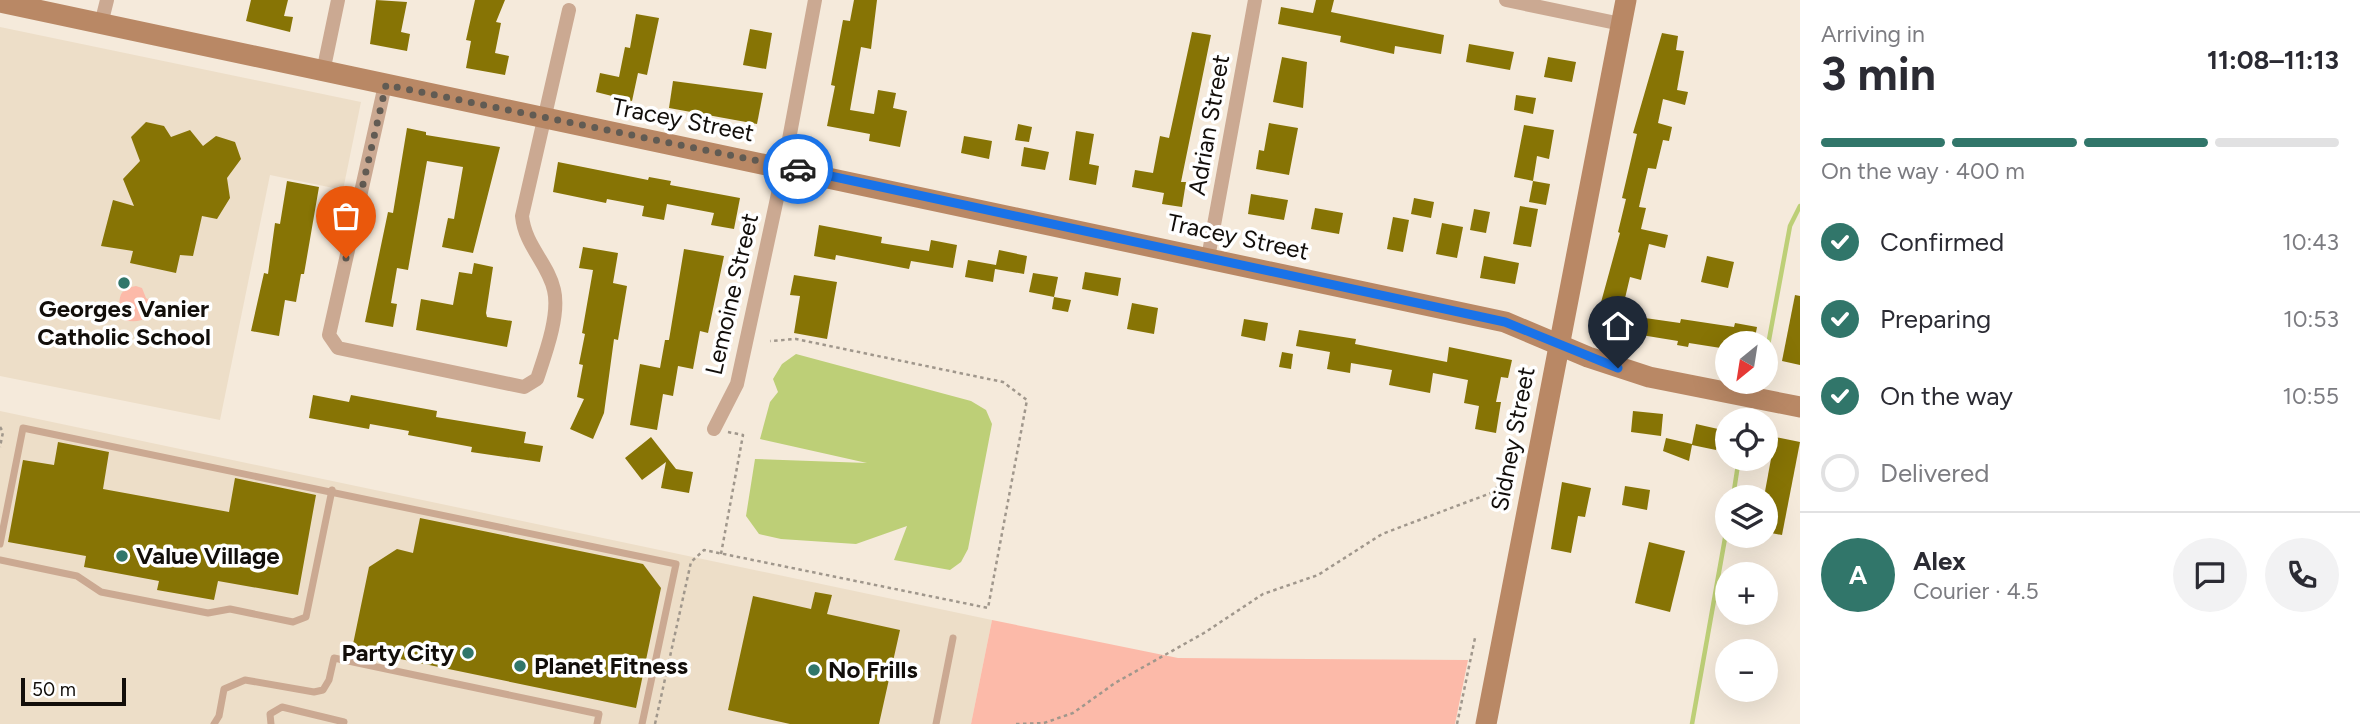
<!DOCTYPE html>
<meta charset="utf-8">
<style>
:root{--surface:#fff;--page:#f2f2f3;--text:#2b2b33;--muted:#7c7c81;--line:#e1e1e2;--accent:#31766a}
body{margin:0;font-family:Figtree,sans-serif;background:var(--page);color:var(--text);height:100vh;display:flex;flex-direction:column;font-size:26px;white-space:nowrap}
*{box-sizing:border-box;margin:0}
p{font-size:23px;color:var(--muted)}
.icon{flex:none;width:38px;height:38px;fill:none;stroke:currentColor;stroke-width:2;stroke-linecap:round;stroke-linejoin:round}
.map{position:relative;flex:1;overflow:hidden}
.drawer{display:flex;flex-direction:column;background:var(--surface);width:560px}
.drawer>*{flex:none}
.needle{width:46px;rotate:210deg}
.tools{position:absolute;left:1715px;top:331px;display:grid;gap:14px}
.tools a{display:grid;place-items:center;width:63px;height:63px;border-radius:50%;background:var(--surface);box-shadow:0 7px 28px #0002;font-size:35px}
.scale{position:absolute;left:21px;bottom:18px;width:105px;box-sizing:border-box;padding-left:7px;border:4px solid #120e0a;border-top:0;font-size:19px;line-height:24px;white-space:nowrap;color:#120e0a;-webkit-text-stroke:5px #fff;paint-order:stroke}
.pin{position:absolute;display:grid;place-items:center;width:60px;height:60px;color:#fff;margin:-72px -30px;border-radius:50% 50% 50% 0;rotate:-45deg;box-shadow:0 0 7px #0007}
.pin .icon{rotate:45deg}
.courier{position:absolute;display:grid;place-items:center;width:70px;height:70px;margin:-35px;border:5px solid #1a73e8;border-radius:50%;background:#fff;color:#222;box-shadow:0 2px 9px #0007}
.head em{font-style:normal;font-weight:700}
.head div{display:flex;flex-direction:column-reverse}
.head{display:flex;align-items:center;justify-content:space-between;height:119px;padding:0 21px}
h1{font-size:46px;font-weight:700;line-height:52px}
.bar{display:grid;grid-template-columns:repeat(4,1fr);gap:10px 7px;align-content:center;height:84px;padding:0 21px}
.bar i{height:9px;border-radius:5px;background:var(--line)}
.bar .current{background:var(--accent)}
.bar p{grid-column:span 4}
.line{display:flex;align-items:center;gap:18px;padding:0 21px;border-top:2px solid var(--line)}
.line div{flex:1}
.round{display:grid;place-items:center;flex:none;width:74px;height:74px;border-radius:37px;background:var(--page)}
ol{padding:0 21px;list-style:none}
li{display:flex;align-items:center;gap:21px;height:77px}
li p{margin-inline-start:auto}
li .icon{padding:7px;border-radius:50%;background:var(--accent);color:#fff;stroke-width:4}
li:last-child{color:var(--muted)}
li i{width:38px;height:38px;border:4px solid var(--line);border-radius:50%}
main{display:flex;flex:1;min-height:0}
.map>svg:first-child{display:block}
.built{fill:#eddec8}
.green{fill:#fcbaa9}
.water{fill:#bdcf77}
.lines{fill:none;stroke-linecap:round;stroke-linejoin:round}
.stream{stroke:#bdcf77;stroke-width:4.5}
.building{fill:#877405}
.path{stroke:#a0978c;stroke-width:2.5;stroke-dasharray:3.5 3.5;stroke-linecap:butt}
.lane{stroke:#cba992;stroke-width:7}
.street{stroke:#cba992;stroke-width:14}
.secondary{stroke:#b98865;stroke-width:21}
.done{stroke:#615b53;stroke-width:7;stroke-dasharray:0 12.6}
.route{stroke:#1a73e8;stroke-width:9}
.poi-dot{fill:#31766a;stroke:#fff;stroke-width:2.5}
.labels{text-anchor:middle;stroke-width:7;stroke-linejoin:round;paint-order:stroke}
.street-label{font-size:24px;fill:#120e0a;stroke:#fff}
.poi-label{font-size:24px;font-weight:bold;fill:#120e0a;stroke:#fff;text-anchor:start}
</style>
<main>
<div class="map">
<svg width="1800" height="724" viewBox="0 0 1800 724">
<rect width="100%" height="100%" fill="#f5eadb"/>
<g class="built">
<polygon points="0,27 361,102 343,190 270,175 220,420 0,376"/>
<polygon points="0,411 992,620 971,724 0,724"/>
</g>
<g class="green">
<path d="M136,286L142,288L146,298L159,306C151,319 138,324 124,320C118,304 115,289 136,286Z"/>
<polygon points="992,620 1178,658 1468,660 1455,724 971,724"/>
</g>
<polygon class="water" points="796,354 971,401 986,410 992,424 968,549 961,562 950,570 894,560 907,526 856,544 781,539 759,534 746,516 755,459 867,463 760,439 770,402 778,392 773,379 782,364"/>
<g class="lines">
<g class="stream">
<polyline points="1766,356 1790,226 1800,206"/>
<polyline points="1746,420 1747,414"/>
<polyline points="1733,497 1739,458"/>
<polyline points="1692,724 1727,527"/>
</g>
</g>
<g class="building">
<polygon points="251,0 288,0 284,16 293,17 290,32 246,21"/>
<polygon points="376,0 407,2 401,32 410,34 407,51 370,44"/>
<polygon points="475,0 505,0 496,22 501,23 495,53 509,56 505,75 466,68 471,41 466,40"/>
<polygon points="854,0 877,0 871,49 861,47 850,110 874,114 878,90 896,93 893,108 907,111 900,147 869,141 870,134 827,126 835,86 831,85 843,20 850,21"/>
<polygon points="1316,0 1334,0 1331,12 1444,35 1441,54 1395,46 1394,54 1340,42 1341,36 1278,24 1281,7 1313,13"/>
<polygon points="636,14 659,18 647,75 638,73 632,101 596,92 600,73 619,77 625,47 630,48"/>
<polygon points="750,29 772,33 766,69 743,65"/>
<polygon points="1192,32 1211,35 1181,182 1186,182 1182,207 1162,204 1164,193 1132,187 1135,170 1153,173 1160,136 1169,138"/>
<polygon points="1662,33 1678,36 1676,50 1684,51 1677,90 1688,92 1685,105 1663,99 1658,123 1672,127 1669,141 1663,140 1656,169 1648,168 1639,207 1646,208 1641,229 1668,235 1665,248 1649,244 1641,280 1630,277 1622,311 1600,306 1620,233 1618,232 1626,199 1622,198 1637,134 1633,133"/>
<polygon points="1469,44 1514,52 1510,70 1466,62"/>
<polygon points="1282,57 1307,62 1303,108 1273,102"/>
<polygon points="1548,57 1576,62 1572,82 1544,77"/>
<polygon points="673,81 763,93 757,124 669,108"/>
<polygon points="1516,95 1536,98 1533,114 1514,110"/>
<polygon points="146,122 164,126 171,137 190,130 203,146 216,136 235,142 241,159 227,178 230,198 217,219 202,216 193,256 180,255 176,273 130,263 133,251 101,246 113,200 134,206 123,179 140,161 131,137"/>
<polygon points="1269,123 1298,128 1289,175 1256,169 1259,150 1264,151"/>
<polygon points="1018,124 1032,127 1029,142 1015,140"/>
<polygon points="1524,125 1554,130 1549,159 1537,156 1533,181 1514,177"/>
<polygon points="407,128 426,132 426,135 500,147 473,253 442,247 448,218 454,219 463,167 427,161 408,270 397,268 391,303 397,304 393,327 365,322 388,212 393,213"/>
<polygon points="1076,131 1094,134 1089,164 1099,166 1096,185 1069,180"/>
<polygon points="964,136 992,141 989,159 961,153"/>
<polygon points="1024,147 1049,152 1045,170 1021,166"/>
<polygon points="558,162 648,180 649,177 671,181 670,185 740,198 734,229 711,225 714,213 667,204 664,220 642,216 644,206 607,199 606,203 553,192"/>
<polygon points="287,181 319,187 304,274 301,274 296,302 285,300 279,336 251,331 264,273 268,274 275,223 280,224"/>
<polygon points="1533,181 1550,184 1546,205 1529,202"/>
<polygon points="1251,194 1288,200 1284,220 1248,214"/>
<polygon points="1414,198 1434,202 1431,218 1411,214"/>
<polygon points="1520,206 1538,209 1531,247 1513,244"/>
<polygon points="1315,208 1343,213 1339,234 1311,229"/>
<polygon points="1474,209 1490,212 1486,233 1470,230"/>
<polygon points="1393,217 1409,220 1403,252 1387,249"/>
<polygon points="1442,223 1463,227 1457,258 1436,254"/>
<polygon points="819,225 882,237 881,243 929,251 931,240 957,245 953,268 911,261 909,269 836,255 835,260 814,256"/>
<polygon points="583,247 618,253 613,283 627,286 618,340 614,339 604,413 593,439 570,429 584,399 577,397 583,365 579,364 585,334 582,333 593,270 579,268"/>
<polygon points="684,249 724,256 708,333 700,331 693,369 678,366 673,396 663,394 657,430 630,425 640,364 660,368 665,340 669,340"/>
<polygon points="999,250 1027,256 1024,274 995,269 993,282 965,277 968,260 996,265"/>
<polygon points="1484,256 1519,263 1515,284 1480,278"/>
<polygon points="1707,256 1734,262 1728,288 1701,282"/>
<polygon points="474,263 493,267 486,313 487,317 512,321 507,347 416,330 421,299 453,305 459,272 472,274"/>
<polygon points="1085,272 1121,278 1118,296 1082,289"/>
<polygon points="1033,273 1058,277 1054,297 1029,292"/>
<polygon points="794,275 837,282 827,339 794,333 800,296 790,295"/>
<polygon points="1795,295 1800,296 1800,365 1782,361"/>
<polygon points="1054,297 1071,300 1068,312 1052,309"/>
<polygon points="1132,303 1158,308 1154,334 1127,329"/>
<polygon points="1638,317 1680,323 1681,319 1734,327 1735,323 1757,327 1754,343 1727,343 1727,349 1689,343 1688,347 1677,345 1678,341 1635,334"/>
<polygon points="1244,319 1268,323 1265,341 1241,336"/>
<polygon points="1299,330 1356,339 1355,344 1447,362 1449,347 1512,360 1508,378 1501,377 1496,402 1501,402 1496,433 1475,429 1479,406 1464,403 1468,380 1433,373 1430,393 1389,385 1392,370 1351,363 1350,373 1327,369 1330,352 1296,346"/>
<polygon points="1282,352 1293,354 1291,369 1279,367"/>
<polygon points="313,395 349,402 351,395 437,411 436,417 526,432 524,443 543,446 540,462 471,452 472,447 408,435 409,431 370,424 369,429 309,418"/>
<polygon points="1633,411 1663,414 1661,436 1631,432"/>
<polygon points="1696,424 1727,431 1724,447 1717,445 1716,450 1692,445 1689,461 1663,451 1666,438 1692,444"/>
<polygon points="651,437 676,469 693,472 689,493 661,488 666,462 642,480 625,458"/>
<polygon points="1775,437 1800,442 1782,535 1766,532 1764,497"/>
<polygon points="58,442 109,452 103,489 229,512 235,478 316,495 298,595 218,581 214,600 157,590 159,581 84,567 86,556 8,542 23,460 54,465"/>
<polygon points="1562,482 1591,488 1585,517 1578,516 1571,553 1551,549"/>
<polygon points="1625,486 1650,490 1647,510 1622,505"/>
<polygon points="420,518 643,564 661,588 636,708 352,649 369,567 397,549 413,553"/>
<polygon points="1649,542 1685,551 1670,612 1635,603"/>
<polygon points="815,592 832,595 827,614 900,630 879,724 790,724 728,710 753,596 811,609"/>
</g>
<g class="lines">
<g class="path">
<polyline points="0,427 3,432 0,447"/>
<polyline points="721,554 743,435 728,432"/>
<polyline points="655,724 691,562 704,550 988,608 1027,400 1003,382 796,339 770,341"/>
<polyline points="1016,724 1044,723 1073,713 1115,683 1204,633 1263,594 1318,575 1382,534 1491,493 1507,477"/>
<polyline points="1457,724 1475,638"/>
</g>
<g class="lane">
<polyline points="0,544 23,428 676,564 642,724"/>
<polyline points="0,560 77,576 101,592 208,613 230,609 293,622 306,617 332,490"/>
<polyline points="214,724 219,716 224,689 245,680 314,692 323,690 329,680 334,658 599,714 597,724"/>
<polyline points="271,724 270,714 282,707 344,722"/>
<polyline points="936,724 953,638"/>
</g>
<g class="street">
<polyline points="1506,0 1621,24"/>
<polyline points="101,24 107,0"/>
<polyline points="323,72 338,0"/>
<path d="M385,85L329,335L338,348L524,387L537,379C545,355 560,315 554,290C548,263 525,246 522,216L569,10"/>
<polyline points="1208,258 1255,0"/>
<polyline points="714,429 737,384 784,166 815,0"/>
</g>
<g class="secondary">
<polyline points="0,2 1505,322 1588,357 1649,377 1800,407"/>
<polyline points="1486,724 1626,0"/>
</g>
</g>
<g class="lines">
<polyline class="done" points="346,258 386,85 798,169"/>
<polyline class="route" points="798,169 1505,322 1618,368"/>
</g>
<g class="poi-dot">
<circle cx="124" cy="283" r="7"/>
<circle cx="122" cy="556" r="7"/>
<circle cx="468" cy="653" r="7"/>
<circle cx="520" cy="666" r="7"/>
<circle cx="814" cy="670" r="7"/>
</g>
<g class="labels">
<g class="street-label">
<text transform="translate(683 120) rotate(11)" y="8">Tracey Street</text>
<text transform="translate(1209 125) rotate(-80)" y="8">Adrian Street</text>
<text transform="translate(1238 237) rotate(12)" y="8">Tracey Street</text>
<text transform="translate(732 294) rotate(-77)" y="8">Lemoine Street</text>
<text transform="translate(1513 439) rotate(-79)" y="8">Sidney Street</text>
</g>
<g class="poi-label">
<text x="124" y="317" text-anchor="middle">Georges Vanier<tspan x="124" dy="28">Catholic School</tspan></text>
<text x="136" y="564">Value Village</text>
<text x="454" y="661" text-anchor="end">Party City</text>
<text x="534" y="674">Planet Fitness</text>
<text x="828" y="678">No Frills</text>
</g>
</g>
</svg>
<div class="tools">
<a><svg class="needle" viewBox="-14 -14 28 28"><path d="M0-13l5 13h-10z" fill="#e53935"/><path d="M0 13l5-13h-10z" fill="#7c7c81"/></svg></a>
<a><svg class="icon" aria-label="locate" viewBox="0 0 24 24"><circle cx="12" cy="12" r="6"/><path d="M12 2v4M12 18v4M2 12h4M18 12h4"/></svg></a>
<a><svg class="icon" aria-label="layers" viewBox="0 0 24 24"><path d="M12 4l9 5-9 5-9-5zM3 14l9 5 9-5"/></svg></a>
<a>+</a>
<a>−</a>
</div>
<div class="scale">50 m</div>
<div class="pin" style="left:346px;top:258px;background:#ea580c"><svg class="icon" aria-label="bag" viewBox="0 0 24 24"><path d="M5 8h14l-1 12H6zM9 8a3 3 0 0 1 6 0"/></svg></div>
<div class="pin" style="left:1618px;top:368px;background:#1f2937"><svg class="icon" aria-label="home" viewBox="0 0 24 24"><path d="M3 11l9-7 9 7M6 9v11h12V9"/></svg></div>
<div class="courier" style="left:798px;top:169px"><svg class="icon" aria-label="car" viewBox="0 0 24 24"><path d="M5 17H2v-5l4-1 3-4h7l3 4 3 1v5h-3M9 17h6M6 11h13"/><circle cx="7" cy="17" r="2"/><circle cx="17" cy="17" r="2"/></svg></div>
</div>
<section class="drawer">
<div class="head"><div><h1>3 min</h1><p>Arriving in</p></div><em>11:08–11:13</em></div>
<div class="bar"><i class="current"></i><i class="current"></i><i class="current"></i><i></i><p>On the way · 400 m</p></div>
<ol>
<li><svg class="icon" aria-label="check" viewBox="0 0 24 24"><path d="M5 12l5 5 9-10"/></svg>Confirmed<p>10:43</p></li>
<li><svg class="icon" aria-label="check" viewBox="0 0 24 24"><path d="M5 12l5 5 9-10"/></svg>Preparing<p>10:53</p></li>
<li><svg class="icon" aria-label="check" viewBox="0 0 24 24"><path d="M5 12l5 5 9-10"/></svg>On the way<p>10:55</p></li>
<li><i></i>Delivered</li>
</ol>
<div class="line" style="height:126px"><b class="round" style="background:var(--accent);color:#fff">A</b><div><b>Alex</b><p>Courier · 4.5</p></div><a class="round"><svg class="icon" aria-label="chat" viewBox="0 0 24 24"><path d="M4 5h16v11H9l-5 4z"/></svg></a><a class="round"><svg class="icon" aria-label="phone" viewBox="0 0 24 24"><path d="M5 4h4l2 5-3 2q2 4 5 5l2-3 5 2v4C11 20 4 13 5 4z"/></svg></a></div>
</section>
</main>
